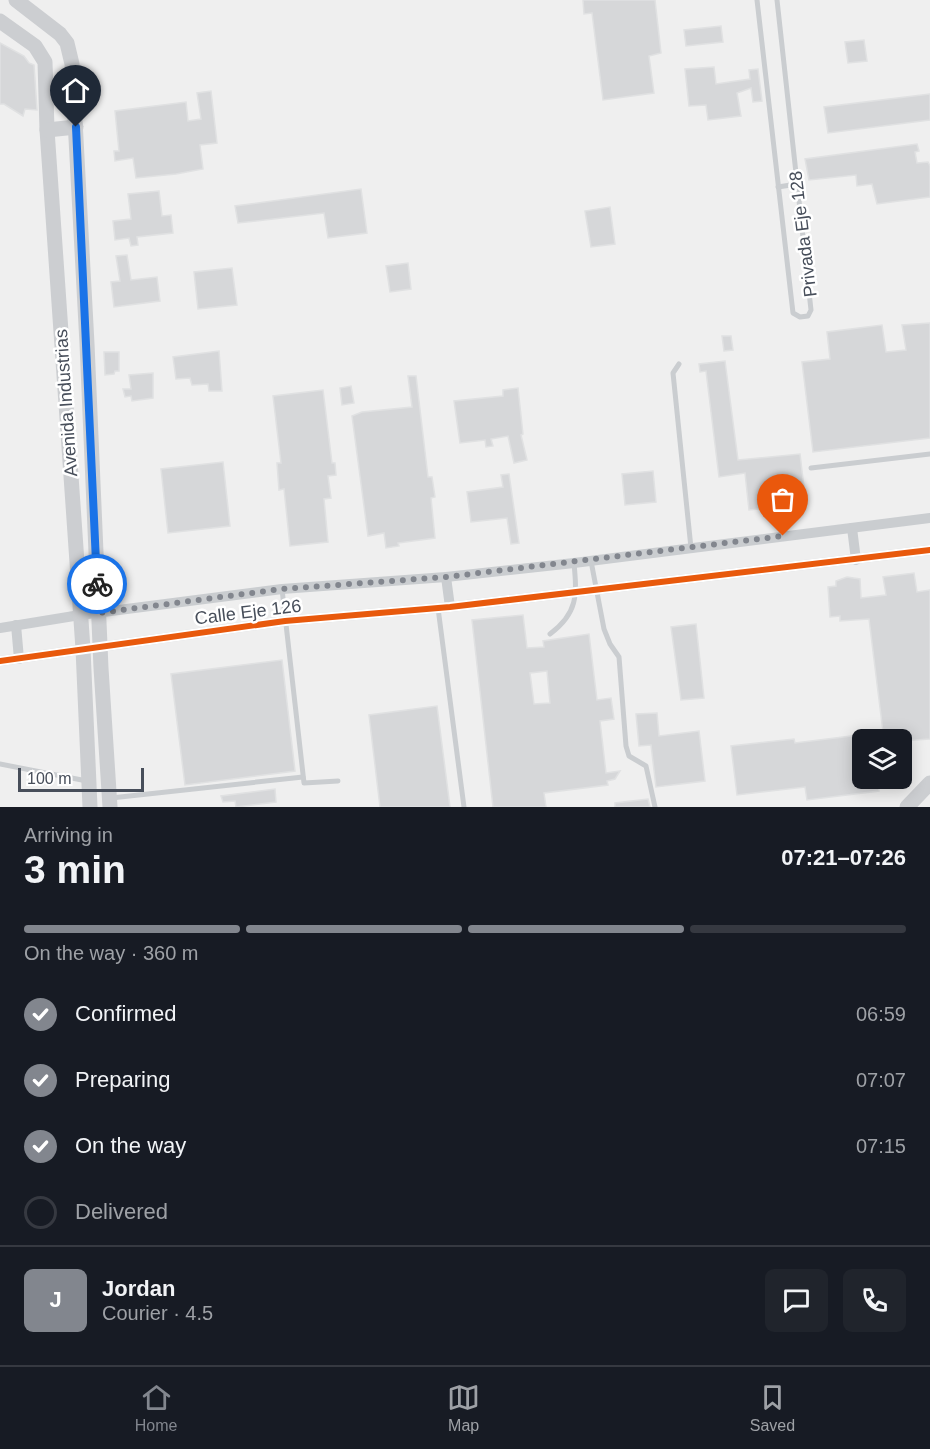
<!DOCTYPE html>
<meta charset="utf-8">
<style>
:root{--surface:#171b24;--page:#20242c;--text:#f1f3f6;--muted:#9ea1a6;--line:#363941;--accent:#82868e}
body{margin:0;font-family:Arial,sans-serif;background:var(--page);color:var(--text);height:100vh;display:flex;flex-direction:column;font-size:22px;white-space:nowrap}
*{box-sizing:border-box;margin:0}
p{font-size:20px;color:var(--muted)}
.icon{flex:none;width:33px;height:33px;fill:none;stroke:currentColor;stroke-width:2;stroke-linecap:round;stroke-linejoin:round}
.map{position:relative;height:807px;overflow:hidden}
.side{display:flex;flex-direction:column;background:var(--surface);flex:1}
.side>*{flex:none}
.fabs{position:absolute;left:852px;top:729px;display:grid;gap:12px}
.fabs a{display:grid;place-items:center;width:60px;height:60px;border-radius:9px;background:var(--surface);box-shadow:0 3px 15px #0003;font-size:30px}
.scale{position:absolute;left:18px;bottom:15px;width:126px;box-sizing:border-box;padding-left:6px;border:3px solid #474e5a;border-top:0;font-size:16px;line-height:21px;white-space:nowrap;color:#474e5a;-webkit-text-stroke:4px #fff;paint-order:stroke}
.pin{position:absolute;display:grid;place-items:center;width:51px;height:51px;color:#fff;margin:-62px -26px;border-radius:50% 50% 50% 0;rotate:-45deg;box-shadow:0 0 6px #0007}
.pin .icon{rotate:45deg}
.courier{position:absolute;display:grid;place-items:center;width:60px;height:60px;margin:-30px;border:4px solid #1a73e8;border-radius:50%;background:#fff;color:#222;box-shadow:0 2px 8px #0007}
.headline em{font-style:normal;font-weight:700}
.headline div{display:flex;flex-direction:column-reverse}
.headline{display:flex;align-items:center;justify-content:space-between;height:102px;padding:0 24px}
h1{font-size:39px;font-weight:700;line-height:45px}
.bar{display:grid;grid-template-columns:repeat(4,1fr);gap:9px 6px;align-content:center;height:72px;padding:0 24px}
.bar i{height:8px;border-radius:4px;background:var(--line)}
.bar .selected{background:var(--accent)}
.bar p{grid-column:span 4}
.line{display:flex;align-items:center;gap:15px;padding:0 24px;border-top:2px solid var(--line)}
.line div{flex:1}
.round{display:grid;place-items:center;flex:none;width:63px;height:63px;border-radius:9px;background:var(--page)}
ol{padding:0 24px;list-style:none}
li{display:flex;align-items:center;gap:18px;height:66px}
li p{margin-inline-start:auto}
li .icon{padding:6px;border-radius:50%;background:var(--accent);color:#fff;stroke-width:4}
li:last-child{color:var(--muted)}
li i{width:33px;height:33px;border:3px solid var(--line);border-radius:50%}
.tabs{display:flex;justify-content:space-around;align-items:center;height:84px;border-top:2px solid var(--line);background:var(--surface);font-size:16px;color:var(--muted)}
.tabs a{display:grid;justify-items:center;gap:3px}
.tabs .selected{color:var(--accent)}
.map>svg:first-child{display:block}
.building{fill:#d6d7d9;stroke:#e0e1e2;stroke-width:1.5;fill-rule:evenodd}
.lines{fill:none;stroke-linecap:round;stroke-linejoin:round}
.lane{stroke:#cacdd0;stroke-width:5}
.street{stroke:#cacdd0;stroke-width:10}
.secondary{stroke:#ccced1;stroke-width:15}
.cycleway-casing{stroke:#fff;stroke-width:10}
.cycleway{stroke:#e8590c;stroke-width:6}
.done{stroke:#82868e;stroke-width:6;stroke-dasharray:0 10.8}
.route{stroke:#1a73e8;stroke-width:8}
.labels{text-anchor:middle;stroke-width:5;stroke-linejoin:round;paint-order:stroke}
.street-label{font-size:18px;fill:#474e5a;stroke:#fff}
</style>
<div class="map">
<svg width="930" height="807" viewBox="0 0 930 807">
<rect width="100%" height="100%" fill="#efefef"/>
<g class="building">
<polygon points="583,0 655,0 661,53 649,56 654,93 603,100 592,13 584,14"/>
<polygon points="721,26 723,42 686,46 684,30"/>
<polygon points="864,40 867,61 848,63 845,42"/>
<polygon points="0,43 24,56 29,63 34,65 37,110 25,109 23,116 4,104 0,104"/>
<polygon points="714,67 716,84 750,79 749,70 758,69 762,101 753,102 751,88 737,93 741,116 708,120 706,105 689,106 685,69"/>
<polygon points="211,91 217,143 200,145 203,169 176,174 136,178 133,158 115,161 114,151 119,151 115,111 186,102 188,121 201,119 197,93"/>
<polygon points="930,94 930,120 828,133 824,107"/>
<polygon points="917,144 919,151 915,152 917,163 928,162 930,166 930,197 877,204 872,184 857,186 856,175 809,180 805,159"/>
<polygon points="361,189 367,233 328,238 324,213 238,223 235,206"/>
<polygon points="159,191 162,216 171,215 173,233 137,237 138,245 131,246 129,238 115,240 113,221 131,219 128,194"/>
<polygon points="610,207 615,244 591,247 585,211"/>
<polygon points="127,255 131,280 157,277 160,301 114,307 111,282 120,281 116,256"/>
<polygon points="408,263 411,289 390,292 386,266"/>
<polygon points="232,268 237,305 198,309 194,272"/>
<polygon points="930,323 930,438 813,452 802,362 830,359 827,332 882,325 886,352 906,350 902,325"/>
<polygon points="722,336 731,336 733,350 724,351"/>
<polygon points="219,351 222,391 209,391 208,384 192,385 190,378 176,379 173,357"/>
<polygon points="104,352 119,352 119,371 115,371 114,374 105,375"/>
<polygon points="725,361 738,460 800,454 806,504 749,510 745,473 719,477 706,371 700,372 699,364"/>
<polygon points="153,373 153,398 132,401 131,396 125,397 123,389 131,389 129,375"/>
<polygon points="408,376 416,376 428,477 432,477 435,497 431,498 435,538 398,543 399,546 386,548 384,533 368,536 352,416 362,412 412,407"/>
<polygon points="351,386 354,403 342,405 340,388"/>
<polygon points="518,388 523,434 521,435 527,460 514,463 508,436 491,439 493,446 486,447 485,440 460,443 454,401 503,396 503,390"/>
<polygon points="323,390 332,463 335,463 336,475 328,476 331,498 324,499 328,542 290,546 284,489 279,490 277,463 281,463 273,396"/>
<polygon points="223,462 230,526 168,533 161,469"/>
<polygon points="653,471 656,502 625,505 622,474"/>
<polygon points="509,474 519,543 511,544 507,518 471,522 467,492 503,487 501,475"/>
<polygon points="914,573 917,592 930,590 930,739 902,741 902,740 862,740 862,778 878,778 879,791 807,800 805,787 737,795 731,746 794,739 795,743 883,732 869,619 840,621 840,616 830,617 828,587 836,586 836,581 847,577 860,579 861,598 886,595 883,577"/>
<path d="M523,615L527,648L544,647L543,641L589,634L597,700L611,698L614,719L600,721L606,773L620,771L615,779L607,781L608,785L544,793L546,807H493L472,620ZM547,671L550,703L534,704L530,673Z"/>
<polygon points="696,624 704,698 681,700 671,627"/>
<polygon points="282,660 295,771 185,785 171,674"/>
<polygon points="437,706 450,807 380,807 369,715"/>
<polygon points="657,713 659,736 699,731 705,781 656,787 651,745 639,746 636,714"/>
<polygon points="275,789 276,802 236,807 235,801 223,802 221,796"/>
<polygon points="648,799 650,807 615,807 615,803"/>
</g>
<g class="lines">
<g class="lane">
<polyline points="757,0 793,313 800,317 808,316 811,310 777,0"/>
<polyline points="778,187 797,184"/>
<polyline points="679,364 673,373 691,548"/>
<polyline points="811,468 930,454"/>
<polyline points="591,561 604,629 610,644 619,657 626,746 629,756 646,766 655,807"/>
<polyline points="282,589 304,783 338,781"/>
<polyline points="438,608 464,807"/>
<path d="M550,634C578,613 577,595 574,563"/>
<polyline points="0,764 87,781"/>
<polyline points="111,798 303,777"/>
</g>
<g class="street">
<polyline points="852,528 856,560"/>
<polyline points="446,577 450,607"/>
<polyline points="16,625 19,659"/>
<polyline points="0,628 80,615 282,589 446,577 574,563 930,518"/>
<polyline points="0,661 285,621 450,607 930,550"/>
</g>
<g class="secondary">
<polyline points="16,0 60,34 67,43 72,64 87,344 101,668 110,807"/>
<polyline points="0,21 35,46 45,62 47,130 83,649 90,807"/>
<polyline points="47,130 76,127"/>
<polyline points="907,807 930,783"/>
</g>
<defs>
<polyline id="cycleway" points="0,661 285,621 450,607 930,550"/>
</defs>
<use href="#cycleway" class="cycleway-casing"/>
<use href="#cycleway" class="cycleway"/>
</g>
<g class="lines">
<polyline class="done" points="97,584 99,613 282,589 446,577 783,536"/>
<polyline class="route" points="76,127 97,584"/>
</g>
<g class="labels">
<g class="street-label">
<text transform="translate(803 234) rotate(-97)" y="6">Privada Eje 128</text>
<text transform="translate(66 403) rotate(-94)" y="6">Avenida Industrias</text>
<text transform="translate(248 612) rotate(-7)" y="6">Calle Eje 126</text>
</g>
</g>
</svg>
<div class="fabs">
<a><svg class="icon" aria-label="layers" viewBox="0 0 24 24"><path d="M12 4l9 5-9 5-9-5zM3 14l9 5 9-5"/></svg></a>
</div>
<div class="scale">100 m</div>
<div class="pin" style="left:783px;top:536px;background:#ea580c"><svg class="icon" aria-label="bag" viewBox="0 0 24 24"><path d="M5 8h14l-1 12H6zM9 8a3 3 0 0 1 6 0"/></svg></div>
<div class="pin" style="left:76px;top:127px;background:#1f2937"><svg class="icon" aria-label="home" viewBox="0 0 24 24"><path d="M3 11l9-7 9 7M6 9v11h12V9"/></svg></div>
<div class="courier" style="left:97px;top:584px"><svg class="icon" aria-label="bike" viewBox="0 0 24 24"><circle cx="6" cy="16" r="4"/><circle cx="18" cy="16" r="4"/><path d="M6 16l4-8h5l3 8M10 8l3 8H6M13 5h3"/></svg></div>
</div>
<section class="side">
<div class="headline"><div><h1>3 min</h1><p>Arriving in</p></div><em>07:21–07:26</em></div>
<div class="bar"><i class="selected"></i><i class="selected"></i><i class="selected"></i><i></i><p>On the way · 360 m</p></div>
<ol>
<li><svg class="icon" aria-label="check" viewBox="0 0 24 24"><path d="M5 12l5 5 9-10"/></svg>Confirmed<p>06:59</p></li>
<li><svg class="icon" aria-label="check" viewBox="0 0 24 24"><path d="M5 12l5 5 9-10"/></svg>Preparing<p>07:07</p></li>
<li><svg class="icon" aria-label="check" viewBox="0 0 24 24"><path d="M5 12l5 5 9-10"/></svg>On the way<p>07:15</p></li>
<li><i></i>Delivered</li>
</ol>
<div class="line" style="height:108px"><b class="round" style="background:var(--accent);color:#fff">J</b><div><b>Jordan</b><p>Courier · 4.5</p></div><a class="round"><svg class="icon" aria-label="chat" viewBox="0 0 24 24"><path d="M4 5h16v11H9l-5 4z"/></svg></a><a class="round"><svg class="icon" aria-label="phone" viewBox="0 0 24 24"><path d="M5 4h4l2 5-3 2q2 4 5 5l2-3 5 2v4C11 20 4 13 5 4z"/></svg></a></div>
</section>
<nav class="tabs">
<a class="selected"><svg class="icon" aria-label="home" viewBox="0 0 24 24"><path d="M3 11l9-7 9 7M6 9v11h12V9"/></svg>Home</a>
<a><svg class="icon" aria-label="map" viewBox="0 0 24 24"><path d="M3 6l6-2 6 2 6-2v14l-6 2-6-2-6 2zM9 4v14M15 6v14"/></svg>Map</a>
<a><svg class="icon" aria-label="saved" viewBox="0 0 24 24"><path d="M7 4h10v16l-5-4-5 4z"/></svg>Saved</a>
</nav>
